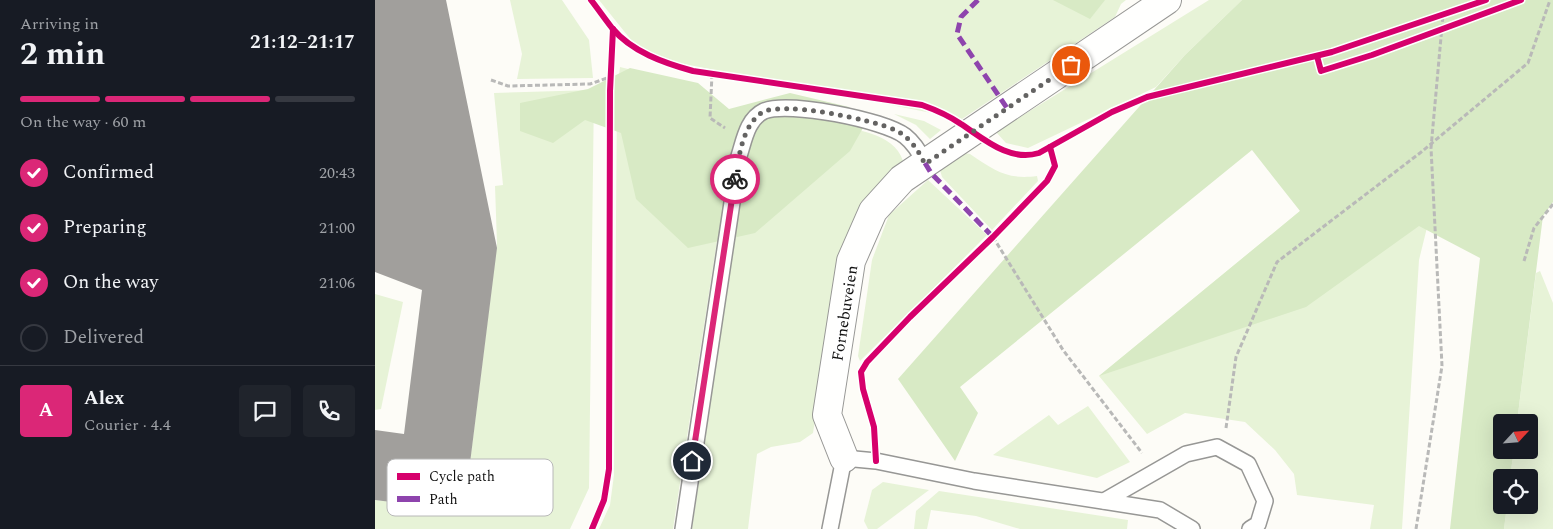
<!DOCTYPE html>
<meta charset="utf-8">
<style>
:root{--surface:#171b24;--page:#20242c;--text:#f1f3f6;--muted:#9ea1a6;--line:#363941;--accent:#db2777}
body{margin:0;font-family:Spectral,serif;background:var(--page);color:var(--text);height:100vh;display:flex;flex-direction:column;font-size:19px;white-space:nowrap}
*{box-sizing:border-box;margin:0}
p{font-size:16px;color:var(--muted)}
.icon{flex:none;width:28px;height:28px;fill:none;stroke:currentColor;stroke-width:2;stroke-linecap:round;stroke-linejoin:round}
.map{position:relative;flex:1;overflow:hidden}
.details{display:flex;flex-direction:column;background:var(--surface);width:375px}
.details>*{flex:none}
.needle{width:32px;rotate:64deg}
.controls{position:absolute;left:1118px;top:414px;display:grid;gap:10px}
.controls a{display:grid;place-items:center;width:45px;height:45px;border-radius:5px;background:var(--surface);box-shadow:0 5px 20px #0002;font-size:25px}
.pin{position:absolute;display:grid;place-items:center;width:42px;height:42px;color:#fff;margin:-21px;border:2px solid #fff;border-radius:50%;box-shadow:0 1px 5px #0007}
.courier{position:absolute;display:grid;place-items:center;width:50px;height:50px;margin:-25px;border:4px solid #db2777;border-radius:50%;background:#fff;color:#222;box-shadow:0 1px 6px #0007}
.head em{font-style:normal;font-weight:700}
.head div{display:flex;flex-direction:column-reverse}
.head{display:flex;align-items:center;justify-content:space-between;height:85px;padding:0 20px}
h1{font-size:32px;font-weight:700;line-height:38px}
.bar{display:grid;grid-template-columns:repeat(4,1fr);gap:8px 5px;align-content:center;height:60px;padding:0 20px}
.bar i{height:6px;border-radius:4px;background:var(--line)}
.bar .current{background:var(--accent)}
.bar p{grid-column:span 4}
.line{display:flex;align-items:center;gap:12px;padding:0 20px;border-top:1px solid var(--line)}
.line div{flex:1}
.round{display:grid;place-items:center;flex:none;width:52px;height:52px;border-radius:5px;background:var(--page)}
ol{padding:0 20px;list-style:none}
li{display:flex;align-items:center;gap:15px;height:55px}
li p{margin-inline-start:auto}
li .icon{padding:5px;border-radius:50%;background:var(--accent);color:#fff;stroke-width:4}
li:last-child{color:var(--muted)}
li i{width:28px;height:28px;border:2px solid var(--line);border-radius:50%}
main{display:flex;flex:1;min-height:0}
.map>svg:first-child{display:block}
.green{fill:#e7f3d7}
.forest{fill:#d8eac5}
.building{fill:#a19f9c}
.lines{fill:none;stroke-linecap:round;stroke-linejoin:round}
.lane-casing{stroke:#979795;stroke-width:18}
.street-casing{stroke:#979795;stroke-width:30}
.path{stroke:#b9b9b8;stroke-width:3;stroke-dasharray:5 2.5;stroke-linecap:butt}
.lane{stroke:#fffffe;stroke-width:15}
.street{stroke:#fffffe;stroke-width:28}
.quiet{stroke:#8e44ad;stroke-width:5;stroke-dasharray:10 5;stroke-linecap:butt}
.cycleway-casing{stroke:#fff;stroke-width:9}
.cycleway{stroke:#d6006c;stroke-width:6}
.done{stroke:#646362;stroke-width:5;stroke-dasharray:0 9}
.route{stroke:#db2777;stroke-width:6}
.labels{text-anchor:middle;stroke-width:5;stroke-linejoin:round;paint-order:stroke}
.street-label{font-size:16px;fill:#111;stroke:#fff}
.key{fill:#fff;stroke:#b8b8b8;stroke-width:1}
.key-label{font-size:14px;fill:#111}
</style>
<main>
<section class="details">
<div class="head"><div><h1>2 min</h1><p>Arriving in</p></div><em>21:12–21:17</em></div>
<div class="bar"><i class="current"></i><i class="current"></i><i class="current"></i><i></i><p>On the way · 60 m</p></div>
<ol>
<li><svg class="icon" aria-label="check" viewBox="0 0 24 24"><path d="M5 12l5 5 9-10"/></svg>Confirmed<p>20:43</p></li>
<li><svg class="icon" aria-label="check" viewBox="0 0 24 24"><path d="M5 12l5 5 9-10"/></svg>Preparing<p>21:00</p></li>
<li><svg class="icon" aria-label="check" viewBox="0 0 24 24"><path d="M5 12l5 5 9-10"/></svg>On the way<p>21:06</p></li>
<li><i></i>Delivered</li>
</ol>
<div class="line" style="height:90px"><b class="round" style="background:var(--accent);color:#fff">A</b><div><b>Alex</b><p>Courier · 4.4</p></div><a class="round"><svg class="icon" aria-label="chat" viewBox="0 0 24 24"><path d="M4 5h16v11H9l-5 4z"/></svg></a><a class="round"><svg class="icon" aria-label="phone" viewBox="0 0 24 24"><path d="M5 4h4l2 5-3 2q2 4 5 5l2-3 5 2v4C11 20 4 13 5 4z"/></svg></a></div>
</section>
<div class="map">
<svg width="1178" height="529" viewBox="0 0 1178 529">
<rect width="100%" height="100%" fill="#fdfcf7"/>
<g class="green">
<polygon points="135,0 187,0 214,40 218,78 142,79 147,54"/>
<polygon points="224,0 751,0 746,4 740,17 587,119 269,56"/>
<polygon points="834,0 867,0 810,55 781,87 653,148 631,143 621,132"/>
<polygon points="245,67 326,87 356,149 298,529 224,529 235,505 239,475 242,93"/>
<polygon points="219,90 214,488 195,529 0,529 0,500 89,510 122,244 120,186 128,185 119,93"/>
<polygon points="519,114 549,121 566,130 555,139 541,125"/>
<path d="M453,123C478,130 519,132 528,161L491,201L451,350L438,433L425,442L396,447L382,454L373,529H317L372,151Z"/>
<polygon points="1077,126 1044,260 1027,529 995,529 999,505 922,495 919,474 900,450 870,422 810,413 772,434 724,376 925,211"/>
<path d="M590,153L595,154C619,170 631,180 662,176L663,181L617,230L567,177L565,170Z"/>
<polygon points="553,180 612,235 485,361 483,356 497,260 514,215"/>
<polygon points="1165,271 1178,303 1178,529 1129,529 1132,505 1154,505 1154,478 1135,477 1139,450 1154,450 1154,422 1142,422 1161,273"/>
<polygon points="0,294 28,302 6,409 0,410"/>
<polygon points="713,406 755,462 722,478 618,455 674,415 683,425"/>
<polygon points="508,482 554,490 502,529 493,529 489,521 497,490"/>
<polygon points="564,491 753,520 752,529 645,529 601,516 556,510 552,529 539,529 541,511"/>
</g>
<g class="forest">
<polygon points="678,0 730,0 715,19"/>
<polygon points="867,0 1178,0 1178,202 1168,216 1142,422 1126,422 1126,450 1139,450 1135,477 1126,478 1126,505 1132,505 1129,529 1075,529 1105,258 1044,226 931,307 724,376 925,211 877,150 585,387 603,413 580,461 523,379 810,55"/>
<polygon points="255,68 323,83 354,109 415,93 474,107 488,128 475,151 380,233 313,248 261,199 246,133 210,120 178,143 145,131 145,103 213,89"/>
</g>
<polygon class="building" points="0,0 71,0 122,248 89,511 0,500 0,430 29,434 47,290 0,272"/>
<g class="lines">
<defs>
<g id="lane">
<polyline points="729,501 811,454 842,447 873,464 890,501 883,524 875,529"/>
<path d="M308,529L364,156C369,141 372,119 389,111C414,101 509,120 530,136C539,143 545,153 550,163"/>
<polyline points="455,529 469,458 501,461 599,481 785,510 817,529"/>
</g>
<polyline id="street" points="469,458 452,415 476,261 498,211 527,179 792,0"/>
</defs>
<use href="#lane" class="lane-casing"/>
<use href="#street" class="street-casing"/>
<g class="path">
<polyline points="337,74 335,118 350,128"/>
<polyline points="116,80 133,86 215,84 235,77"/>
<polyline points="618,237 688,350 767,453"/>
<polyline points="1149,261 1159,228 1178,204"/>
<polyline points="851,428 861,357 902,262 1045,153 1153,63 1175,0"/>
<polyline points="1041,529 1067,366 1056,148 1068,15"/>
</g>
<use href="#lane" class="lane"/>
<use href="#street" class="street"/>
<g class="quiet">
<polyline points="603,0 586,17 582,34 632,108"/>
<polyline points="550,163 556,173 618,237"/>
</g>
<defs>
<g id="cycleway">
<path d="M216,0C223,9 230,19 237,28C257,52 289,63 318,71L547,105C561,110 573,115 586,124C609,139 634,162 664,153L737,112L772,97L957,52L1111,0"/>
<polyline points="942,56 946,71 997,55 1146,0"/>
<polyline points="501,461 499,427 488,389 486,372 492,362 535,317 618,237 672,181 680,166 675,147"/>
<polyline points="217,529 229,500 234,469 235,91 238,29"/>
</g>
</defs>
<use href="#cycleway" class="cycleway-casing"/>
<use href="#cycleway" class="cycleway"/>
</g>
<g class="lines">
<path class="done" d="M360,179C364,157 367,127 386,113C405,100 499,120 520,130C535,137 543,150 550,164L696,65"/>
<polyline class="route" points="317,461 360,179"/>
</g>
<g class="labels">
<g class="street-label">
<text transform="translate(469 313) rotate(-81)" y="6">Fornebuveien</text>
</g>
</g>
<rect x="12" y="459" width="166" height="57" rx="8" class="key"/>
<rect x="22" y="473" width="23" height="7" fill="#d6006c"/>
<rect x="22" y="496" width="23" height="6" fill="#8e44ad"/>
<g class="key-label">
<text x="54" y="481">Cycle path</text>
<text x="54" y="504">Path</text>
</g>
</svg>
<div class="controls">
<a><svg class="needle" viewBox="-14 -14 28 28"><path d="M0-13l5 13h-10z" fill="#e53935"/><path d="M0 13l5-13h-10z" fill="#9ea1a6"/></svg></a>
<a><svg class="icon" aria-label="locate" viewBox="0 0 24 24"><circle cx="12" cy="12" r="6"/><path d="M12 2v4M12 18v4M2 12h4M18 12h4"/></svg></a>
</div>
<div class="pin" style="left:696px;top:65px;background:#ea580c"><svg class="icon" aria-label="bag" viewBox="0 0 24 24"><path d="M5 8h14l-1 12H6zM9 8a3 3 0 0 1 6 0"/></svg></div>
<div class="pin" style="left:317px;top:461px;background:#1f2937"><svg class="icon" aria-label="home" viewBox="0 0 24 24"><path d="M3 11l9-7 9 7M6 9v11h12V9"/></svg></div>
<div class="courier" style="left:360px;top:179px"><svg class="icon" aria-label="bike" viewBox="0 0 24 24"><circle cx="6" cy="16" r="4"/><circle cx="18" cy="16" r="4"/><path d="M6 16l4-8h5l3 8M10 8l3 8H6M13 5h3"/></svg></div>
</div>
</main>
